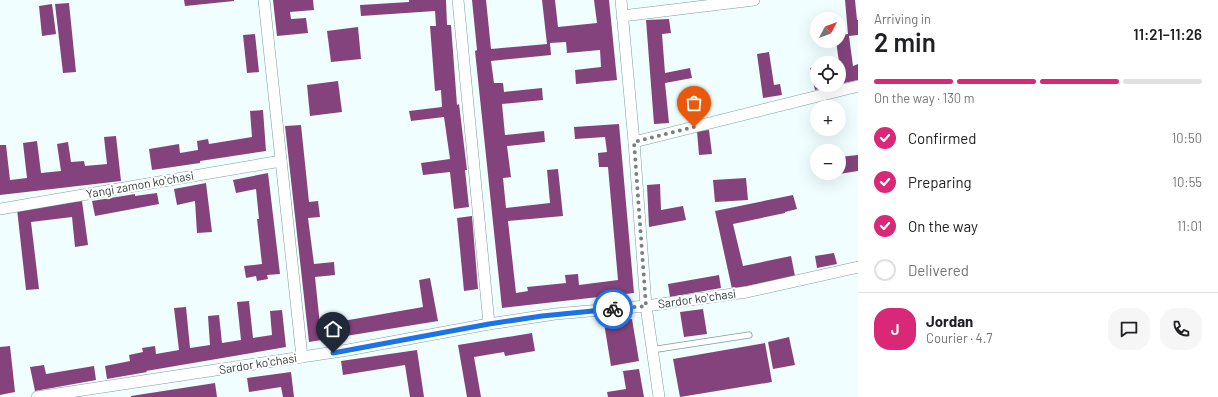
<!DOCTYPE html>
<meta charset="utf-8">
<style>
:root{--surface:#fff;--page:#f6f6f6;--text:#202124;--muted:#757577;--line:#e0e0e0;--accent:#db2777}
body{margin:0;font-family:Barlow,sans-serif;background:var(--page);color:var(--text);height:100vh;display:flex;flex-direction:column;font-size:15px;white-space:nowrap}
*{box-sizing:border-box;margin:0}
p{font-size:13px;color:var(--muted)}
.icon{flex:none;width:22px;height:22px;fill:none;stroke:currentColor;stroke-width:2;stroke-linecap:round;stroke-linejoin:round}
.map{position:relative;flex:1;overflow:hidden}
.panel{display:flex;flex-direction:column;background:var(--surface);width:360px}
.panel>*{flex:none}
.needle{width:26px;rotate:49deg}
.buttons{position:absolute;left:810px;top:12px;display:grid;gap:8px}
.buttons a{display:grid;place-items:center;width:36px;height:36px;border-radius:50%;background:var(--surface);box-shadow:0 4px 16px #0002;font-size:20px}
.pin{position:absolute;display:grid;place-items:center;width:34px;height:34px;color:#fff;margin:-41px -17px;border-radius:50% 50% 50% 0;rotate:-45deg;box-shadow:0 0 4px #0007}
.pin .icon{rotate:45deg}
.courier{position:absolute;display:grid;place-items:center;width:40px;height:40px;margin:-20px;border:3px solid #1a73e8;border-radius:50%;background:#fff;color:#222;box-shadow:0 1px 5px #0007}
.summary em{font-style:normal;font-weight:600}
.summary div{display:flex;flex-direction:column-reverse}
.summary{display:flex;align-items:center;justify-content:space-between;height:68px;padding:0 16px}
h1{font-size:26px;font-weight:600;line-height:30px}
.bar{display:grid;grid-template-columns:repeat(4,1fr);gap:6px 4px;align-content:center;height:48px;padding:0 16px}
.bar i{height:5px;border-radius:3px;background:var(--line)}
.bar .on{background:var(--accent)}
.bar p{grid-column:span 4}
.line{display:flex;align-items:center;gap:10px;padding:0 16px;border-top:1px solid var(--line)}
.line div{flex:1}
.round{display:grid;place-items:center;flex:none;width:42px;height:42px;border-radius:16px;background:var(--page)}
ol{padding:0 16px;list-style:none}
li{display:flex;align-items:center;gap:12px;height:44px}
li p{margin-inline-start:auto}
li .icon{padding:4px;border-radius:50%;background:var(--accent);color:#fff;stroke-width:4}
li:last-child{color:var(--muted)}
li i{width:22px;height:22px;border:2px solid var(--line);border-radius:50%}
main{display:flex;flex:1;min-height:0}
.map>svg:first-child{display:block}
.building{fill:#84437c}
.lines{fill:none;stroke-linecap:round;stroke-linejoin:round}
.lane-casing{stroke:#7d9d9f;stroke-width:7}
.street-casing{stroke:#7d9d9f;stroke-width:12}
.lane{stroke:#fff;stroke-width:5.5}
.street{stroke:#fff;stroke-width:11}
.done{stroke:#758283;stroke-width:4;stroke-dasharray:0 7.2}
.route{stroke:#1a73e8;stroke-width:5}
.labels{text-anchor:middle;stroke-width:4;stroke-linejoin:round;paint-order:stroke}
.street-label{font-size:12px;fill:#324040;stroke:#fff}
</style>
<main>
<div class="map">
<svg width="858" height="397" viewBox="0 0 858 397">
<rect width="100%" height="100%" fill="#f1feff"/>
<g class="building">
<polygon points="184,0 234,0 234,1 185,6"/>
<polygon points="273,0 313,0 314,10 290,12 291,19 306,18 308,33 277,36"/>
<polygon points="409,0 446,0 447,25 451,25 457,105 459,104 467,170 465,170 469,207 454,209 450,172 423,175 421,163 450,159 444,117 411,121 409,111 442,107 441,90 435,91 430,26 436,26 435,11 361,16 360,5 409,2"/>
<polygon points="472,0 486,0 491,49 547,44 542,0 555,0 558,27 597,23 594,0 609,0 617,80 576,84 575,70 601,67 600,50 567,53 566,42 550,43 551,55 491,61 494,83 503,83 504,92 542,88 543,100 502,104 505,135 544,131 545,142 507,146 511,177 503,178 506,208 550,203 547,170 558,169 563,216 508,221 516,293 528,291 527,287 566,283 565,275 578,274 579,285 618,280 608,167 599,167 598,153 607,152 605,137 575,139 574,127 619,124 634,293 502,308 475,51 477,50"/>
<polygon points="845,0 855,0 857,20 858,20 858,35 849,36 853,66 858,64 858,80 839,84 840,69 836,41 839,41 839,35 848,34"/>
<polygon points="69,3 76,72 63,73 55,4"/>
<polygon points="52,4 56,34 42,36 39,6"/>
<polygon points="669,19 671,33 662,34 665,73 690,68 692,78 665,83 669,123 654,124 646,20"/>
<polygon points="358,27 361,59 331,62 327,31"/>
<polygon points="255,34 259,72 247,73 243,35"/>
<polygon points="769,52 774,85 780,84 782,95 763,98 757,54"/>
<polygon points="817,66 817,85 832,86 815,90 810,68"/>
<polygon points="338,81 342,112 310,116 307,85"/>
<polygon points="263,110 266,151 200,161 200,163 152,170 149,149 179,144 180,153 198,150 197,141 208,139 209,144 252,137 250,111"/>
<polygon points="301,125 309,202 318,201 320,217 308,218 314,264 334,262 335,275 315,277 320,325 423,307 419,280 430,278 438,321 309,342 285,126"/>
<polygon points="709,130 712,154 699,155 697,131"/>
<polygon points="116,136 121,181 0,195 0,145 6,145 10,180 27,178 23,143 37,141 41,173 61,171 57,144 68,142 71,162 84,161 85,166 107,164 104,137"/>
<polygon points="858,155 858,171 839,174 839,157"/>
<polygon points="268,173 280,274 267,275 268,279 257,281 256,276 246,278 244,266 262,264 257,219 259,219 256,189 236,193 233,180"/>
<polygon points="746,178 748,200 715,202 713,180"/>
<polygon points="206,183 212,232 197,233 195,201 177,205 174,189"/>
<polygon points="660,184 661,210 683,206 686,220 649,227 647,185"/>
<polygon points="157,193 159,204 95,216 92,201 135,194 135,196"/>
<polygon points="793,195 797,209 785,212 785,213 733,224 743,266 791,256 795,276 732,289 715,211"/>
<polygon points="82,201 88,245 75,247 72,217 31,222 39,289 26,290 17,209"/>
<polygon points="472,216 478,289 464,291 457,218"/>
<polygon points="834,253 837,264 817,268 815,256"/>
<polygon points="719,275 721,288 670,297 668,284"/>
<polygon points="249,301 253,338 272,335 270,311 282,310 286,347 146,371 147,372 107,379 105,366 130,361 129,355 143,352 142,348 155,346 156,354 179,350 174,308 186,307 190,348 210,345 208,316 219,315 222,343 241,340 237,302"/>
<polygon points="703,309 707,334 684,337 680,312"/>
<polygon points="632,319 639,361 611,366 604,323"/>
<polygon points="532,333 535,351 505,356 504,352 474,357 481,397 467,397 458,345"/>
<polygon points="789,337 795,365 773,369 768,342"/>
<polygon points="765,343 772,382 680,397 673,359"/>
<polygon points="10,346 15,392 0,395 0,347"/>
<polygon points="417,350 424,397 410,397 405,365 343,375 341,361"/>
<polygon points="44,365 46,374 94,366 96,380 35,391 30,367"/>
<polygon points="639,369 644,397 608,397 607,392 626,389 623,371"/>
<polygon points="291,372 294,397 283,397 281,387 249,392 247,378"/>
<polygon points="215,383 217,397 131,397 131,396"/>
</g>
<g class="lines">
<defs>
<polyline id="lane" points="651,350 749,335"/>
<g id="street">
<polyline points="264,0 302,357"/>
<polyline points="458,0 489,324"/>
<polyline points="621,0 634,142 646,306 659,397"/>
<polyline points="622,16 754,0"/>
<polyline points="634,142 858,86"/>
<polyline points="0,209 281,161"/>
<polyline points="37,397 348,350 489,324 555,314 646,306 747,292 858,267"/>
</g>
</defs>
<use href="#lane" class="lane-casing"/>
<use href="#street" class="street-casing"/>
<use href="#lane" class="lane"/>
<use href="#street" class="street"/>
</g>
<g class="lines">
<polyline class="done" points="613,309 646,306 634,142 694,127"/>
<polyline class="route" points="333,353 489,324 542,316 613,309"/>
</g>
<g class="labels">
<g class="street-label">
<text transform="translate(140 185) rotate(-10)" y="4">Yangi zamon koʻchasi</text>
<text transform="translate(697 299) rotate(-8)" y="4">Sardor koʻchasi</text>
<text transform="translate(258 364) rotate(-9)" y="4">Sardor koʻchasi</text>
</g>
</g>
</svg>
<div class="buttons">
<a><svg class="needle" viewBox="-14 -14 28 28"><path d="M0-13l5 13h-10z" fill="#e53935"/><path d="M0 13l5-13h-10z" fill="#757577"/></svg></a>
<a><svg class="icon" aria-label="locate" viewBox="0 0 24 24"><circle cx="12" cy="12" r="6"/><path d="M12 2v4M12 18v4M2 12h4M18 12h4"/></svg></a>
<a>+</a>
<a>−</a>
</div>
<div class="pin" style="left:694px;top:127px;background:#ea580c"><svg class="icon" aria-label="bag" viewBox="0 0 24 24"><path d="M5 8h14l-1 12H6zM9 8a3 3 0 0 1 6 0"/></svg></div>
<div class="pin" style="left:333px;top:353px;background:#1f2937"><svg class="icon" aria-label="home" viewBox="0 0 24 24"><path d="M3 11l9-7 9 7M6 9v11h12V9"/></svg></div>
<div class="courier" style="left:613px;top:309px"><svg class="icon" aria-label="bike" viewBox="0 0 24 24"><circle cx="6" cy="16" r="4"/><circle cx="18" cy="16" r="4"/><path d="M6 16l4-8h5l3 8M10 8l3 8H6M13 5h3"/></svg></div>
</div>
<section class="panel">
<div class="summary"><div><h1>2 min</h1><p>Arriving in</p></div><em>11:21–11:26</em></div>
<div class="bar"><i class="on"></i><i class="on"></i><i class="on"></i><i></i><p>On the way · 130 m</p></div>
<ol>
<li><svg class="icon" aria-label="check" viewBox="0 0 24 24"><path d="M5 12l5 5 9-10"/></svg>Confirmed<p>10:50</p></li>
<li><svg class="icon" aria-label="check" viewBox="0 0 24 24"><path d="M5 12l5 5 9-10"/></svg>Preparing<p>10:55</p></li>
<li><svg class="icon" aria-label="check" viewBox="0 0 24 24"><path d="M5 12l5 5 9-10"/></svg>On the way<p>11:01</p></li>
<li><i></i>Delivered</li>
</ol>
<div class="line" style="height:72px"><b class="round" style="background:var(--accent);color:#fff">J</b><div><b>Jordan</b><p>Courier · 4.7</p></div><a class="round"><svg class="icon" aria-label="chat" viewBox="0 0 24 24"><path d="M4 5h16v11H9l-5 4z"/></svg></a><a class="round"><svg class="icon" aria-label="phone" viewBox="0 0 24 24"><path d="M5 4h4l2 5-3 2q2 4 5 5l2-3 5 2v4C11 20 4 13 5 4z"/></svg></a></div>
</section>
</main>
